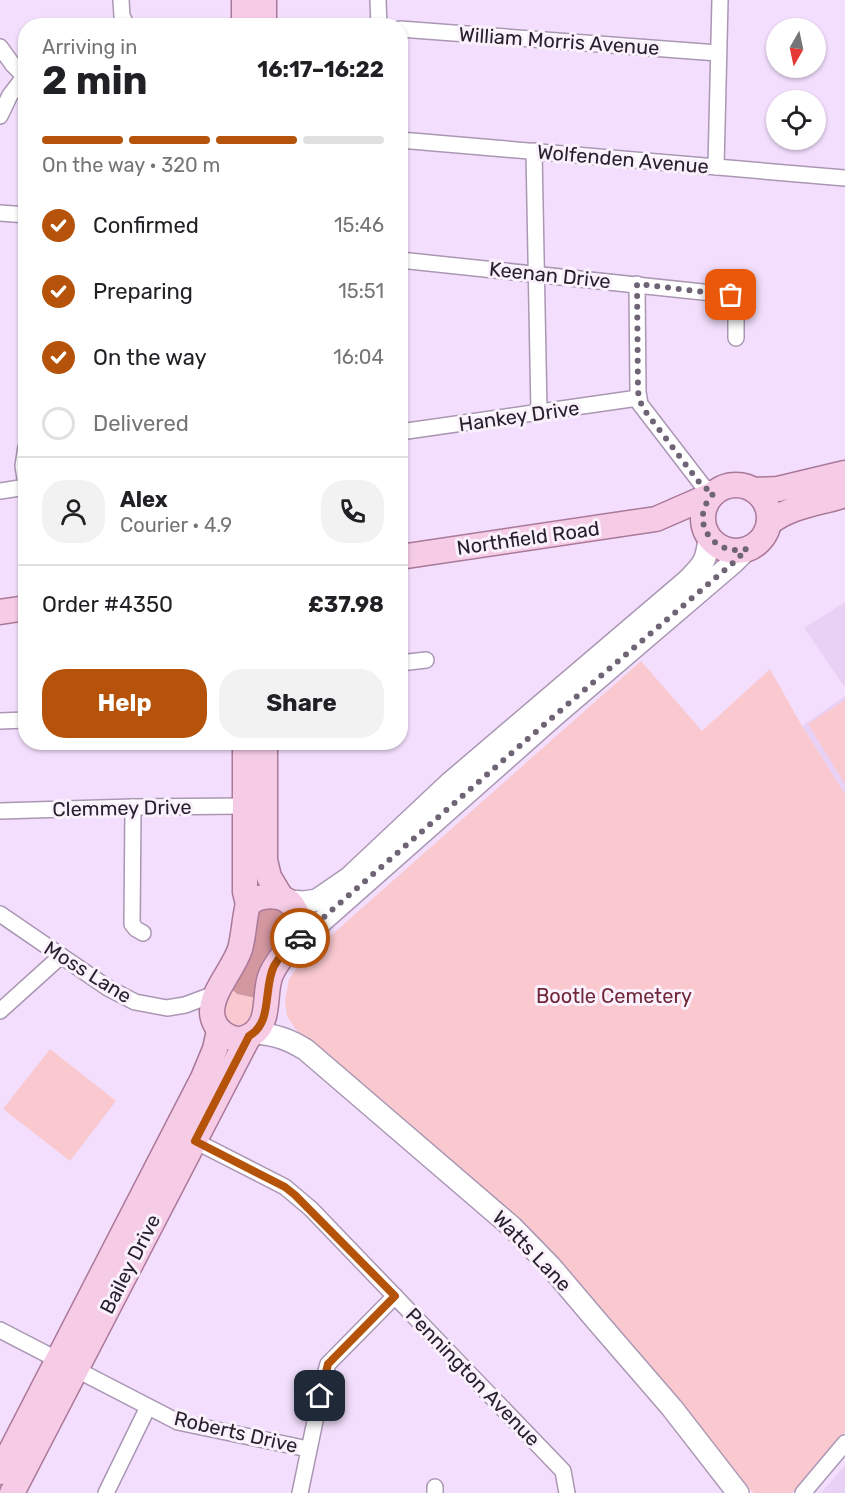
<!DOCTYPE html>
<meta charset="utf-8">
<style>
:root{--surface:#fff;--page:#f2f2f2;--text:#202124;--muted:#757577;--line:#e0e0e0;--accent:#b45309}
body{margin:0;font-family:Rubik,sans-serif;background:var(--page);color:var(--text);height:100vh;display:flex;flex-direction:column;font-size:22px;white-space:nowrap}
*{box-sizing:border-box;margin:0}
p{font-size:20px;color:var(--muted)}
.icon{flex:none;width:33px;height:33px;fill:none;stroke:currentColor;stroke-width:2;stroke-linecap:round;stroke-linejoin:round}
.map{position:relative;flex:1;overflow:hidden}
.side{position:absolute;left:18px;top:18px;width:390px;height:732px;display:flex;flex-direction:column;background:var(--surface);border-radius:24px;box-shadow:0 2px 4px #0004}
.side>*{flex:none}
.needle{width:39px;rotate:189deg}
.controls{position:absolute;left:766px;top:18px;display:grid;gap:12px}
.controls a{display:grid;place-items:center;width:60px;height:60px;border-radius:50%;background:var(--surface);box-shadow:0 2px 4px #0004;font-size:30px}
.pin{position:absolute;display:grid;place-items:center;width:51px;height:51px;color:#fff;margin:-26px;border-radius:12px;box-shadow:0 3px 9px #0006}
.courier{position:absolute;display:grid;place-items:center;width:60px;height:60px;margin:-30px;border:4px solid #b45309;border-radius:50%;background:#fff;color:#222;box-shadow:0 2px 8px #0007}
.summary em{font-style:normal;font-weight:700}
.summary div{display:flex;flex-direction:column-reverse}
.summary{display:flex;align-items:center;justify-content:space-between;height:102px;padding:0 24px}
h1{font-size:39px;font-weight:700;line-height:45px}
.bar{display:grid;grid-template-columns:repeat(4,1fr);gap:9px 6px;align-content:center;height:72px;padding:0 24px}
.bar i{height:8px;border-radius:4px;background:var(--line)}
.bar .active{background:var(--accent)}
.bar p{grid-column:span 4}
.line{display:flex;align-items:center;gap:15px;padding:0 24px;border-top:2px solid var(--line)}
.line div{flex:1}
.round{display:grid;place-items:center;flex:none;width:63px;height:63px;border-radius:24px;background:var(--page)}
ol{padding:0 24px;list-style:none}
li{display:flex;align-items:center;gap:18px;height:66px}
li p{margin-inline-start:auto}
li .icon{padding:6px;border-radius:50%;background:var(--accent);color:#fff;stroke-width:4}
li:last-child{color:var(--muted)}
li i{width:33px;height:33px;border:3px solid var(--line);border-radius:50%}
.cta{display:flex;gap:12px;margin-top:auto;padding:12px 24px}
.cta a{flex:1;height:69px;border-radius:24px;background:var(--accent);color:#fff;font-size:24px;font-weight:700;line-height:69px;text-align:center}
.cta a+a{background:var(--page);color:var(--text)}
.map>svg:first-child{display:block}
.built{fill:#e9d0f5}
.green{fill:#fac9d0}
.forest{fill:#d397a0}
.lines{fill:none;stroke-linecap:round;stroke-linejoin:round}
.street-casing{stroke:#aa97b3;stroke-width:18}
.secondary-casing{stroke:#aa97b3;stroke-width:24}
.primary-casing{stroke:#aa7999;stroke-width:27}
.street{stroke:#fff;stroke-width:15}
.secondary{stroke:#fff;stroke-width:21}
.primary{stroke:#f6cbe5;stroke-width:24}
.done{stroke:#6f6475;stroke-width:6;stroke-dasharray:0 10.8}
.route{stroke:#b45309;stroke-width:8}
.labels{text-anchor:middle;stroke-width:6;stroke-linejoin:round;paint-order:stroke}
.street-label{font-size:20px;fill:#28212c;stroke:#faf1fd}
.park-label{font-size:20px;fill:#702839;stroke:#faf1fd}
</style>
<div class="map">
<svg width="845" height="1493" viewBox="0 0 845 1493">
<rect width="100%" height="100%" fill="#f3dffd"/>
<g class="built">
<polygon points="845,602 845,686 844,686 804,628"/>
<polygon points="845,696 845,794 802,726"/>
<polygon points="845,1465 845,1493 821,1493"/>
</g>
<g class="green">
<polygon points="641,661 702,731 770,669 802,726 845,794 845,1432 792,1493 754,1493 747,1487 636,1351 524,1224 337,1063 296,1030 287,1016 285,1001 289,979 301,962"/>
<polygon points="845,700 845,784 808,724"/>
<path d="M229,987L237,994L256,998C254,1018 251,1032 227,1023L221,1012Z"/>
<polygon points="50,1049 116,1101 70,1161 3,1109"/>
</g>
<polygon class="forest" points="274,903 291,920 256,998 237,994 229,987 256,911"/>
<g class="lines">
<defs>
<g id="street">
<polyline points="121,0 122,16 127,26"/>
<polyline points="378,0 379,26"/>
<polyline points="400,29 718,53"/>
<polyline points="0,47 13,65 26,78"/>
<polyline points="0,116 10,95 24,77"/>
<polyline points="400,140 845,178"/>
<polyline points="534,151 539,413"/>
<polyline points="716,167 720,0"/>
<polyline points="0,213 26,215"/>
<polyline points="400,260 731,295 736,299 736,338"/>
<polyline points="637,284 638,392 640,404 703,486 714,493"/>
<polyline points="400,432 638,398"/>
<polyline points="26,447 23,466 26,484"/>
<polyline points="0,491 26,487"/>
<polyline points="400,663 426,660"/>
<polyline points="0,721 26,720"/>
<polyline points="133,807 132,924 136,929 143,933"/>
<polyline points="0,811 133,807 245,806"/>
<polyline points="0,914 108,988 135,1002 167,1008 185,1005 217,993"/>
<polyline points="0,1011 61,956"/>
<polyline points="195,1141 285,1187 311,1209 563,1471 567,1493"/>
<polyline points="0,1330 178,1422 308,1449"/>
<polyline points="106,1493 148,1407"/>
<polyline points="300,1493 324,1378 328,1364 395,1296"/>
<polyline points="435,1493 435,1487"/>
<polyline points="803,1493 845,1443"/>
</g>
<g id="secondary">
<path d="M289,901L304,902L317,900L349,878L450,783L687,581C703,565 707,561 709,537"/>
<polyline points="290,946 312,930 554,716 733,563 747,549"/>
<path d="M254,1033C274,1034 289,1039 306,1050L512,1227L551,1267L596,1320L672,1408L738,1493"/>
</g>
<g id="primary">
<polyline points="244,0 244,26"/>
<polyline points="264,0 264,26"/>
<circle cx="736" cy="518" r="33"/>
<polyline points="754,490 778,489 845,473"/>
<path d="M769,523C792,505 818,504 845,495"/>
<polyline points="400,557 656,519 711,495"/>
<polyline points="0,612 26,608"/>
<polyline points="245,742 245,892 248,904"/>
<polyline points="265,742 265,860 269,877 281,897"/>
<path d="M271,896C281,897 289,899 294,908C310,934 277,955 270,977C264,995 270,1020 254,1033C237,1048 212,1032 212,1011C213,989 233,970 240,949C244,935 244,919 248,904L258,898Z"/>
<polyline points="0,1472 203,1078 215,1049 219,1031"/>
<polyline points="12,1493 249,1036"/>
</g>
</defs>
<use href="#street" class="street-casing"/>
<use href="#secondary" class="secondary-casing"/>
<use href="#primary" class="primary-casing"/>
<use href="#street" class="street"/>
<use href="#secondary" class="secondary"/>
<use href="#primary" class="primary"/>
</g>
<g class="lines">
<path class="done" d="M300,938L554,716L733,563L747,549C713,557 687,520 714,493L702,486L642,407L638,392L637,284L731,295"/>
<path class="route" d="M300,938C290,946 280,955 274,966C263,988 273,1023 249,1036L195,1141L285,1187L295,1195L395,1296L328,1364L320,1396"/>
</g>
<g class="labels">
<g class="street-label">
<text transform="translate(559 41) rotate(4)" y="7">William Morris Avenue</text>
<text transform="translate(623 159) rotate(5)" y="7">Wolfenden Avenue</text>
<text transform="translate(550 275) rotate(6)" y="7">Keenan Drive</text>
<text transform="translate(519 416) rotate(-8)" y="7">Hankey Drive</text>
<text transform="translate(528 538) rotate(-8)" y="7">Northfield Road</text>
<text transform="translate(122 808) rotate(-1)" y="7">Clemmey Drive</text>
<text transform="translate(88 972) rotate(32)" y="7">Moss Lane</text>
<text transform="translate(532 1251) rotate(46)" y="7">Watts Lane</text>
<text transform="translate(130 1264) rotate(-63)" y="7">Bailey Drive</text>
<text transform="translate(473 1377) rotate(46)" y="7">Pennington Avenue</text>
<text transform="translate(236 1432) rotate(13)" y="7">Roberts Drive</text>
</g>
<g class="park-label">
<text x="614" y="1003">Bootle Cemetery</text>
</g>
</g>
</svg>
<div class="controls">
<a><svg class="needle" viewBox="-14 -14 28 28"><path d="M0-13l5 13h-10z" fill="#e53935"/><path d="M0 13l5-13h-10z" fill="#757577"/></svg></a>
<a><svg class="icon" aria-label="locate" viewBox="0 0 24 24"><circle cx="12" cy="12" r="6"/><path d="M12 2v4M12 18v4M2 12h4M18 12h4"/></svg></a>
</div>
<div class="pin" style="left:731px;top:295px;background:#ea580c"><svg class="icon" aria-label="bag" viewBox="0 0 24 24"><path d="M5 8h14l-1 12H6zM9 8a3 3 0 0 1 6 0"/></svg></div>
<div class="pin" style="left:320px;top:1396px;background:#1f2937"><svg class="icon" aria-label="home" viewBox="0 0 24 24"><path d="M3 11l9-7 9 7M6 9v11h12V9"/></svg></div>
<div class="courier" style="left:300px;top:938px"><svg class="icon" aria-label="car" viewBox="0 0 24 24"><path d="M5 17H2v-5l4-1 3-4h7l3 4 3 1v5h-3M9 17h6M6 11h13"/><circle cx="7" cy="17" r="2"/><circle cx="17" cy="17" r="2"/></svg></div>
<section class="side">
<div class="summary"><div><h1>2 min</h1><p>Arriving in</p></div><em>16:17–16:22</em></div>
<div class="bar"><i class="active"></i><i class="active"></i><i class="active"></i><i></i><p>On the way · 320 m</p></div>
<ol>
<li><svg class="icon" aria-label="check" viewBox="0 0 24 24"><path d="M5 12l5 5 9-10"/></svg>Confirmed<p>15:46</p></li>
<li><svg class="icon" aria-label="check" viewBox="0 0 24 24"><path d="M5 12l5 5 9-10"/></svg>Preparing<p>15:51</p></li>
<li><svg class="icon" aria-label="check" viewBox="0 0 24 24"><path d="M5 12l5 5 9-10"/></svg>On the way<p>16:04</p></li>
<li><i></i>Delivered</li>
</ol>
<div class="line" style="height:108px"><a class="round"><svg class="icon" aria-label="person" viewBox="0 0 24 24"><circle cx="12" cy="8" r="4"/><path d="M4 21q1-7 8-7t8 7"/></svg></a><div><b>Alex</b><p>Courier · 4.9</p></div><a class="round"><svg class="icon" aria-label="phone" viewBox="0 0 24 24"><path d="M5 4h4l2 5-3 2q2 4 5 5l2-3 5 2v4C11 20 4 13 5 4z"/></svg></a></div>
<div class="line" style="height:78px"><div>Order #4350</div><b>£37.98</b></div>
<div class="cta"><a>Help</a><a>Share</a></div>
</section>
</div>
